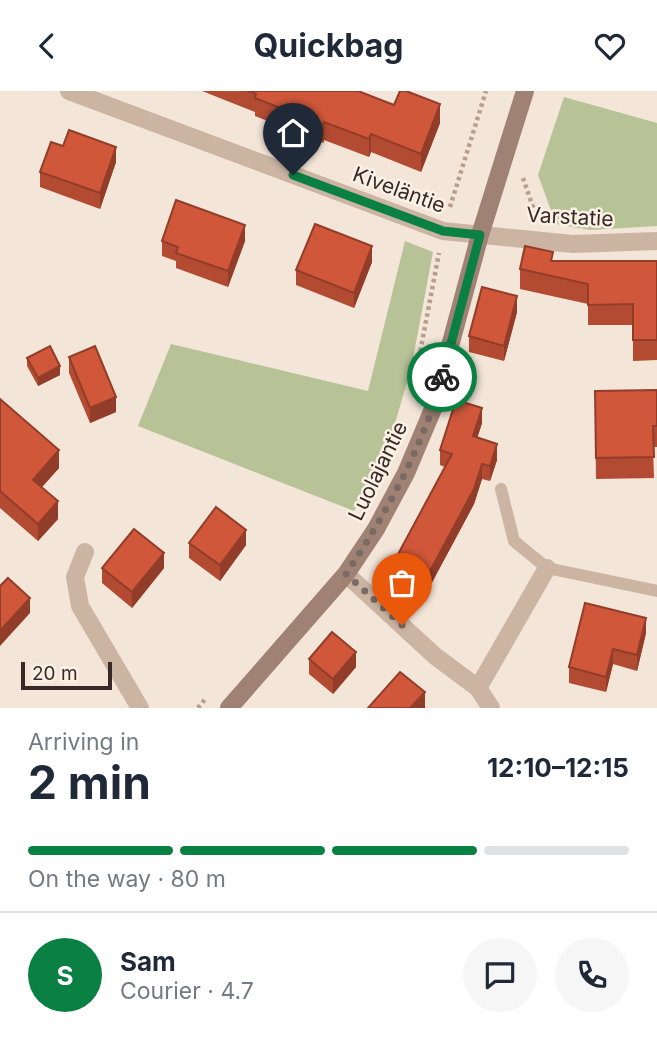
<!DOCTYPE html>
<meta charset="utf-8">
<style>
:root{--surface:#fff;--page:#f6f6f7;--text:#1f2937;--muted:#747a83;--line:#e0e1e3;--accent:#0b8043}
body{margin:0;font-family:Inter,sans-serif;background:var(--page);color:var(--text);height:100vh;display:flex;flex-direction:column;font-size:26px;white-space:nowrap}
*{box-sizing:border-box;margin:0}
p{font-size:23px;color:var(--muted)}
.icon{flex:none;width:38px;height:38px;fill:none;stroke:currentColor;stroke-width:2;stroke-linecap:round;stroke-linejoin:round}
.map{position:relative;height:617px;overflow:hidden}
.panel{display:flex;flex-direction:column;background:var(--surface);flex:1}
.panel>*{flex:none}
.scale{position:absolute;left:21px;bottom:18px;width:91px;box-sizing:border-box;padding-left:7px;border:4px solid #372a26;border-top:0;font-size:19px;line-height:24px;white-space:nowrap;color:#372a26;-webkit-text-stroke:5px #fbf0e5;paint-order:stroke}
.pin{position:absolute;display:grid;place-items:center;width:60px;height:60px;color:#fff;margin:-72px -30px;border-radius:50% 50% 50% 0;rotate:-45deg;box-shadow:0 0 7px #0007}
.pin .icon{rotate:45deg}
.courier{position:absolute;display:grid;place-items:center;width:70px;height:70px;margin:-35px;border:5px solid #0b8043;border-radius:50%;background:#fff;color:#222;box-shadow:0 2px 9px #0007}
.summary em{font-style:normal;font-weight:700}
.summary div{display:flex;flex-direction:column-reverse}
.summary{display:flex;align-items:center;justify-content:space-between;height:119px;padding:0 28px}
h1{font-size:46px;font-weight:700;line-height:52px}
.bar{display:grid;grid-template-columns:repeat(4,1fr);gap:10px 7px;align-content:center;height:84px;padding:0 28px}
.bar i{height:9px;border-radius:5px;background:var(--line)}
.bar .selected{background:var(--accent)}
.bar p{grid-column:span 4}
.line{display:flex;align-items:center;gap:18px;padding:0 28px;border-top:2px solid var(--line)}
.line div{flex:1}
.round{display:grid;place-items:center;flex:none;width:74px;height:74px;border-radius:37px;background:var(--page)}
header{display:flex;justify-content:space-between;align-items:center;height:91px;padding:0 28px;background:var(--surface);font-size:32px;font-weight:700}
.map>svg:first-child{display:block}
.green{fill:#b7c397}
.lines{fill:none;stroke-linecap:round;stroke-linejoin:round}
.path{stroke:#b89e8e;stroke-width:4.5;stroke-dasharray:3.5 3.5;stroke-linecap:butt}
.lane{stroke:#ccb4a3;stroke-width:12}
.street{stroke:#ccb4a3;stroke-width:18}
.secondary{stroke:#a08275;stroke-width:18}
.wall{fill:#b34b32}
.shaded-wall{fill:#923d29}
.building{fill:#d0573a;stroke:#923d29;stroke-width:2}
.done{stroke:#796b64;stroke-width:7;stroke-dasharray:0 12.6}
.route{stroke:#0b8043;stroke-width:9}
.labels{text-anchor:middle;stroke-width:5;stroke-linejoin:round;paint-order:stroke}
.street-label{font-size:21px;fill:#372a26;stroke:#fbf0e5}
</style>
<header><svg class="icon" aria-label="back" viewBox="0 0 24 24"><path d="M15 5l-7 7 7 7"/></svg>Quickbag<svg class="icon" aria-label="heart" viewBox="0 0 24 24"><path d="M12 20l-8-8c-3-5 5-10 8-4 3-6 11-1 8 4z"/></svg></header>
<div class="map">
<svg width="657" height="617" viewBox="0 0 657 617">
<rect width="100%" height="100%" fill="#f3e5d8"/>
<g class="green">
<polygon points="564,6 657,32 657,135 590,139 556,133 538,84"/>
<polygon points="405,150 433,161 411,278 387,359 354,420 138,335 171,253 368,300"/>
</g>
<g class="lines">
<g class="path">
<polyline points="523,87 536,125"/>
<polyline points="450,116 486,0"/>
<polyline points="419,267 439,162"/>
<polyline points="198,617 206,607"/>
</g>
<polyline class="lane" points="501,398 514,450 547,477 657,500"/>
<g class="street">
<polyline points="69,0 443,140 573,153 657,150"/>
<polyline points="85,461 75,486 80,515 140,617"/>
<polyline points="346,483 435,565 478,597 491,617"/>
<polyline points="478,597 547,477"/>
</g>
<polyline class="secondary" points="229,617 346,483 376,438 406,382 433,318 480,144 525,0"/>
</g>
<g class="wall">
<polygon points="202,0 358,0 440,32 421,81 371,61 369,66 324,49 323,52 255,25 255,21"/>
<polygon points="63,55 116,71 100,118 40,96 40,81"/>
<polygon points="162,150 245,150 228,196 176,177 176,170 162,165"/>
<polygon points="553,170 657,170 657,269 633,270 633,234 588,234 588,213 520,198 520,178"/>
<polygon points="372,171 354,217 296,194 296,179"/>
<polygon points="517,221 504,270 469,261 469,245"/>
<polygon points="69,266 116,321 90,332 69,282"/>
<polygon points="27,267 60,284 38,295 27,275"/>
<polygon points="657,299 657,356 653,356 654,387 596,388 595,300"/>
<polygon points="0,308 59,377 42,396 58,428 38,450 0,417"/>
<polygon points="482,332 477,347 497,369 490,390 482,388 474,413 429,497 397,481 397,465 445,376 440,374 440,359"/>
<polygon points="189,452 246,454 220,490 189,467"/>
<polygon points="102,477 164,477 132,517 102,492"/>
<polygon points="646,542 637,580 613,573 606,601 569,592 569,576"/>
<polygon points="309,568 356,576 333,603 309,583"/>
</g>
<g class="shaded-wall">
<polygon points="440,13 440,32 421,81 421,63"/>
<polygon points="324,31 324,49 323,52 323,34"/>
<polygon points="371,43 371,61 369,66 369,48"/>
<polygon points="116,56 116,71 100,118 100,102"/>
<polygon points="245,134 245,150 228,196 228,180"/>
<polygon points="372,155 372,171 354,217 354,202"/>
<polygon points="517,205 517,221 504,270 504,255"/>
<polygon points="60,275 60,284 38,295 38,287"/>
<polygon points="116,306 116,321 90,332 90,317"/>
<polygon points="482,317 482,332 473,361 473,345"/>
<polygon points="497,353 497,369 490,390 490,375"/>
<polygon points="59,359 59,377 33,406 33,389"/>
<polygon points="482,373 482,388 474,413 429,497 429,482"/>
<polygon points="58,410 58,428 38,450 38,433"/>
<polygon points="246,439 246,454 220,490 220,474"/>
<polygon points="164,462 164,477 132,517 132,501"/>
<polygon points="30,507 30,522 0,555 0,540"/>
<polygon points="646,527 646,542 637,580 637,564"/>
<polygon points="613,558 613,573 606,601 606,586"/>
<polygon points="356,561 356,576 333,603 333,588"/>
<polygon points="425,601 425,617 410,617"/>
</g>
<g class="building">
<polygon points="248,0 358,0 394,14 400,0 406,0 440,13 421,63 371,43 369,48 324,31 323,34 255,7 256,3"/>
<polygon points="69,39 116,56 100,102 40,81 51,51 63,55"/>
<polygon points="176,109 245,134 228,180 176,162 178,156 162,150"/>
<polygon points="315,133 372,155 354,202 296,179"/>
<polygon points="525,155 553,161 551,170 657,170 657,249 633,249 633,213 588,214 588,193 520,178"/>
<polygon points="482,196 517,205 504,255 469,245"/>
<polygon points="50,255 60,275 38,287 27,267"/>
<polygon points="95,255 116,306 90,317 69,266"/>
<polygon points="657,299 657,335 653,335 654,366 596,367 595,300"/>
<polygon points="0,308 59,359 33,389 58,410 38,433 0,400"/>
<polygon points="456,309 482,317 473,345 497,353 490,375 482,373 474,398 429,482 397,465 452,363 440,359"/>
<polygon points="216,416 246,439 220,474 189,452"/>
<polygon points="134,438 164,462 132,501 102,477"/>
<polygon points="8,487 30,507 0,540 0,495"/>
<polygon points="585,512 646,527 637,564 613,558 606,586 569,576"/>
<polygon points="332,541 356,561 333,588 309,568"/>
<polygon points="400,581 425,601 410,617 368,617"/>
</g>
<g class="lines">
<path class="done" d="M402,534L346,483C387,421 422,358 442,286"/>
<polyline class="route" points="293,84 443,140 480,144 442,286"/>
</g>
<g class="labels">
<g class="street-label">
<text transform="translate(399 99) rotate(20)" y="7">Kiveläntie</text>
<text transform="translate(570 126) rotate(3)" y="7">Varstatie</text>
<text transform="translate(378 380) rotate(-64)" y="7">Luolajantie</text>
</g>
</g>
</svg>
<div class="scale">20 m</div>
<div class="pin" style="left:402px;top:534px;background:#ea580c"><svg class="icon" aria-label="bag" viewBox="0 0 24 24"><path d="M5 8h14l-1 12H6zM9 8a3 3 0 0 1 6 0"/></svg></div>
<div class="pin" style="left:293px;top:84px;background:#1f2937"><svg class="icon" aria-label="home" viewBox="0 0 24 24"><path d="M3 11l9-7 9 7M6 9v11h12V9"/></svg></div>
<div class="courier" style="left:442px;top:286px"><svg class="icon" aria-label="bike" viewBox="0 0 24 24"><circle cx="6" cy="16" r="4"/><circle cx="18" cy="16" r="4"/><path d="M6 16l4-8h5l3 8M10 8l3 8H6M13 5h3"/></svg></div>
</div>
<section class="panel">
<div class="summary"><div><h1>2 min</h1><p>Arriving in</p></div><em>12:10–12:15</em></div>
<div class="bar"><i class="selected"></i><i class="selected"></i><i class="selected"></i><i></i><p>On the way · 80 m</p></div>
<div class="line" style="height:126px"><b class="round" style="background:var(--accent);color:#fff">S</b><div><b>Sam</b><p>Courier · 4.7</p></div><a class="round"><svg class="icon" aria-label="chat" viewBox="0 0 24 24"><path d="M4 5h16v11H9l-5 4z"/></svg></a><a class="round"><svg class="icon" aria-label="phone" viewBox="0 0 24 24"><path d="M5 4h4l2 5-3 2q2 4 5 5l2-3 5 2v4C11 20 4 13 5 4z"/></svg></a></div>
</section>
